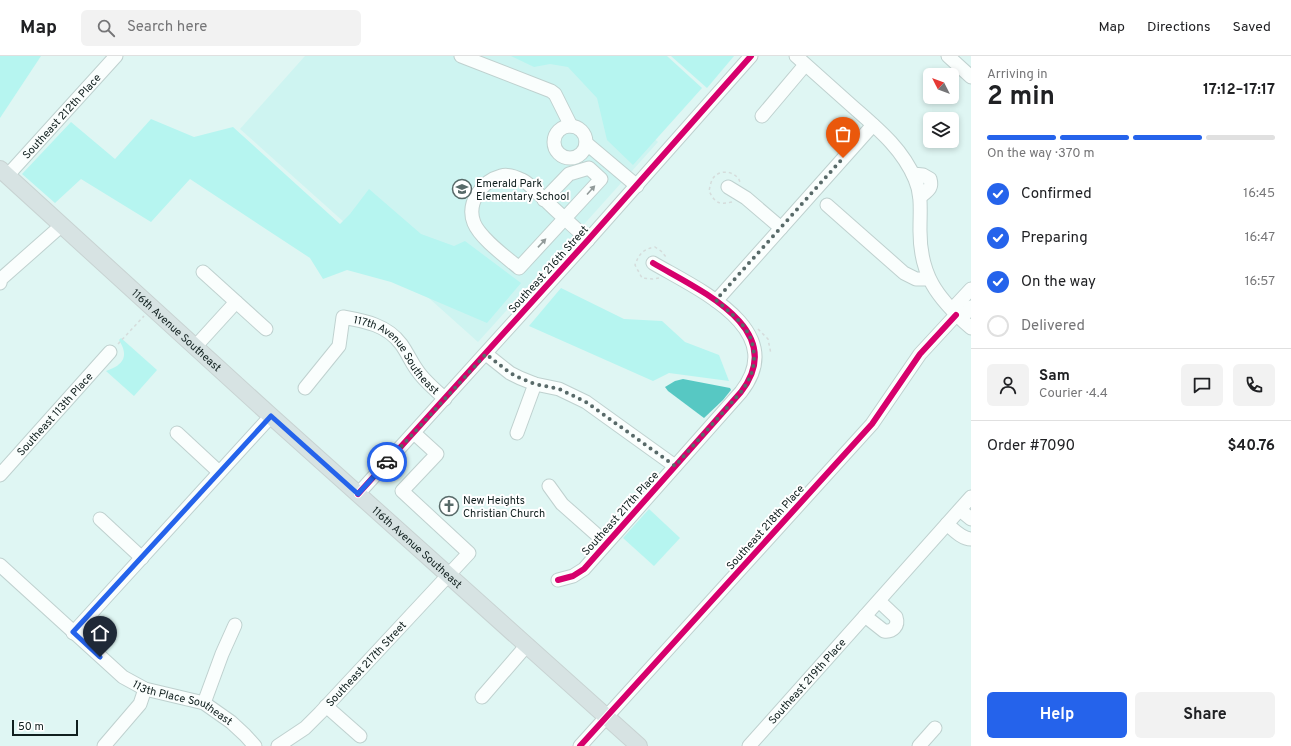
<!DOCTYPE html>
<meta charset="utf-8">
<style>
:root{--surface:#fff;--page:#f2f2f2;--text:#202124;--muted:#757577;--line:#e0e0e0;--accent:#2563eb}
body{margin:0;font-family:Overpass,sans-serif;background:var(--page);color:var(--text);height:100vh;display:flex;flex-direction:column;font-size:15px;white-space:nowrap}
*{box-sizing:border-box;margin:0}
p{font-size:13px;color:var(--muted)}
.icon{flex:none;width:22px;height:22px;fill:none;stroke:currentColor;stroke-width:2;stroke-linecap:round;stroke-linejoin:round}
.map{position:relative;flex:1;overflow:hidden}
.details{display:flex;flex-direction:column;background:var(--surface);width:320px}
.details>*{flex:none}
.needle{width:26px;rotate:312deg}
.controls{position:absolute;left:923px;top:12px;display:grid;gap:8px}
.controls a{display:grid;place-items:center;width:36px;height:36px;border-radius:6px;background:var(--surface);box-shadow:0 2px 6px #0003;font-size:20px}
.scale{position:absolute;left:12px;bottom:10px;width:66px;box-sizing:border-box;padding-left:4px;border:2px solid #101f1e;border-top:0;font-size:11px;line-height:14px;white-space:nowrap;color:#101f1e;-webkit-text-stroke:3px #fff;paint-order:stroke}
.pin{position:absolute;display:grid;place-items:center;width:34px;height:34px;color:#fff;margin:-41px -17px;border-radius:50% 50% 50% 0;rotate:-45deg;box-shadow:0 0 4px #0007}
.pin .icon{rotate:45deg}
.courier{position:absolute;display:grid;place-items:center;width:40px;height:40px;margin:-20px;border:3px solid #2563eb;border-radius:50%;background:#fff;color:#222;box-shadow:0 1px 5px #0007}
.headline em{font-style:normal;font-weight:700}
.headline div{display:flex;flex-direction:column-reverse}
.headline{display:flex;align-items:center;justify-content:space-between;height:68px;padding:0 16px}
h1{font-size:26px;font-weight:700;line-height:30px}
.bar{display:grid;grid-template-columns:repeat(4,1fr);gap:6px 4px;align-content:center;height:48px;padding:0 16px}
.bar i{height:5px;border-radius:3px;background:var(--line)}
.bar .selected{background:var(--accent)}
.bar p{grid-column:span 4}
.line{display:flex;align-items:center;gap:10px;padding:0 16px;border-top:1px solid var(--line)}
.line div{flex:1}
.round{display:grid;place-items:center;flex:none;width:42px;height:42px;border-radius:6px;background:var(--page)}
ol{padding:0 16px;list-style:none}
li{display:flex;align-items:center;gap:12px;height:44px}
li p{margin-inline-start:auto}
li .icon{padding:4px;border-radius:50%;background:var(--accent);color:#fff;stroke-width:4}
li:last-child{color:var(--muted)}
li i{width:22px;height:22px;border:2px solid var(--line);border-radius:50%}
.button{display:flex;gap:8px;margin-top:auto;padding:8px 16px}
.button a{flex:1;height:46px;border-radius:6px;background:var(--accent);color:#fff;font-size:16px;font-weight:700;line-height:46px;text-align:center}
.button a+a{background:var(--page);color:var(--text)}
header{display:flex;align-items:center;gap:24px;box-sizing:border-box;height:56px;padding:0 20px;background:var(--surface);border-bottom:1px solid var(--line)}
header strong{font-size:19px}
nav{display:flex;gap:22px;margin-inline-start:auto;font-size:14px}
.search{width:280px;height:36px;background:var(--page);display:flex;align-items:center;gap:10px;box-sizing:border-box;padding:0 14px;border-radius:6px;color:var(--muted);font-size:15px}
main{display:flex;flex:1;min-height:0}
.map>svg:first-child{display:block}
.built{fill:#cef4f1}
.green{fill:#b6f5f0}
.water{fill:#57c8c3}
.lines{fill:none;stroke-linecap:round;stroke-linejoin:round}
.minor-casing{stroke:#bfd1cf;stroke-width:15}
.major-casing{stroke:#c8d3d2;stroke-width:18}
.path{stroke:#d5dcdb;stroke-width:1.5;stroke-dasharray:3 3;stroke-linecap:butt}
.minor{stroke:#fafefd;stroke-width:13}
.major{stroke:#d7e3e3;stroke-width:16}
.cycleway-casing{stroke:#fff;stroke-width:8}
.cycleway{stroke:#d6006c;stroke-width:6}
.oneway{fill:#919a99}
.done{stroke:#586a69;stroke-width:4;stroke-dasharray:0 7.2}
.route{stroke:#2563eb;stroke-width:5}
.labels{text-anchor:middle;stroke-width:4;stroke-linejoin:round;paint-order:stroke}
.street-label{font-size:11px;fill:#101f1e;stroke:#fff}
.poi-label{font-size:11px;fill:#101f1e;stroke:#fff;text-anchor:start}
</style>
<header>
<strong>Map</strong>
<div class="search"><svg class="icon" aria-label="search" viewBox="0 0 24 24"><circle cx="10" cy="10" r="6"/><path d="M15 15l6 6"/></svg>Search here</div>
<nav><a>Map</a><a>Directions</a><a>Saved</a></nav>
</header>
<main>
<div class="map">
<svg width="971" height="690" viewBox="0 0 971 690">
<rect width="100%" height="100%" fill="#dff6f3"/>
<polygon class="built" points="305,0 561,0 658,86 478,286 240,73"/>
<g class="green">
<polygon points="0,0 41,0 0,62"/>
<polygon points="511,0 667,0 702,32 633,109 607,84 597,42 568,11 550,8 534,11"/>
<polygon points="671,0 734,0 707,32"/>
<polygon points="151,63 194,81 233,71 340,168 350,158 369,133 421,178 454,190 465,185 521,227 487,267 391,226 347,214 323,223 310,202 190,123 151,166 81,123 55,147 22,118 71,66 115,103"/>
<polygon points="561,232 624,263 662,265 685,286 719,299 729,325 669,317 653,325 529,270"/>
<path d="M121,282L157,314L134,340L106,315C124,309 129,300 119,284Z"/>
<polygon points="649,453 680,482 654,510 623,482"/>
</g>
<polygon class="water" points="683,323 730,332 731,334 723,344 704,362 668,335 665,331 675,325"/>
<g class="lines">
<defs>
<g id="minor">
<polyline points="461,0 551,35 555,38 571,70"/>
<path d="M796,0C815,17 834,34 852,50C877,72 902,92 915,123C922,139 920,154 920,171C919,219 937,242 971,272"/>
<polyline points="948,0 971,21"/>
<polyline points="762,60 805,9"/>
<circle cx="570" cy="86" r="16"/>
<polyline points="586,87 637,130"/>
<path d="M913,118L923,119L930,123C933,133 927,135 920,141"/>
<path id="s1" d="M7,120L116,0"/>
<polyline points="728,131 746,142 781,172"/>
<path d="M544,144L569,118L589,112L601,123L519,212C506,201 480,182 474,167C466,147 482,125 501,120C508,118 516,121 522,124C529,127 535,135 541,140C556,155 572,169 588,184"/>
<polyline points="827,149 904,217 916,223 929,223"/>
<polyline points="203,216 266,273"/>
<polyline points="0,227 1,223 62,169"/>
<polyline points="716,245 873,69"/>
<polyline points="956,259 957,248 971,233"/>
<polyline points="956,259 966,257 971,251"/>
<polyline points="195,291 236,246"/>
<polyline points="486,298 510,317 520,322 535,328 559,333 586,346 675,410"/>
<path id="s2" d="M305,332L339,290L343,261C365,265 387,269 401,288C407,296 411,306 417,314C424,325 436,334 445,343"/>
<polyline points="177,377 219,416"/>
<polyline points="517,377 535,328"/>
<path id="s3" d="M0,419L110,296"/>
<polyline points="549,430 562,448 606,487"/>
<polyline points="358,438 588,184 751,0"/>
<polyline points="960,454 971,463"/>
<polyline points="100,463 142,502"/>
<path d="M947,468C954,474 962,483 971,483"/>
<path id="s4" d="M0,509L123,621L145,633L204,647L231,666L245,679L255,690"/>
<path d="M558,524L573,520L584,513L741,336C790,273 697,233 653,207"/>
<path d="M865,560L884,575C893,576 899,570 896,561L879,545"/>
<polyline points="73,577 271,360"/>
<polyline points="482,641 527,589"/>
<polyline points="204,647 222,598 235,569"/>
<polyline points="326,650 360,680"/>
<polyline points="104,690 140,648 145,633"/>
<path id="s5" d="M278,690L305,672L320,657L469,497L402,435L437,398L414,377"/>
<polyline points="580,690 872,368 920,298 956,259"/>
<path id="s6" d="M749,690L971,441"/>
<polyline points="919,690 935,672"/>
</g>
<g id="major">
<path id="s7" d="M0,113L271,360L639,690"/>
</g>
</defs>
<use href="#minor" class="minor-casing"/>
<use href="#major" class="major-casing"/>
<g class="path">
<path d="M732,146C719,149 715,147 709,135C710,131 711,123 715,120C722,113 737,116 740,126"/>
<path d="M659,222L653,223L642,222L635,209C639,198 643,193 655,191L661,195L666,201"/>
<polyline points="758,273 768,283 771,298"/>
<polyline points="118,288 144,260"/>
</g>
<use href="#minor" class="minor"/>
<use href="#major" class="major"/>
<defs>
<g id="cycleway">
<polyline points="358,438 588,184 751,0"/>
<path d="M558,524L573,520L584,513L741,336C790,273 697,233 653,207"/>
<polyline points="580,690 872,368 920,298 956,259"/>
</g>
</defs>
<use href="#cycleway" class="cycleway-casing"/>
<use href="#cycleway" class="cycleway"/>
</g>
<defs><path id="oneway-solid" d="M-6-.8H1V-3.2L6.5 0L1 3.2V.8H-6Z"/></defs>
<g class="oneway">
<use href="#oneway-solid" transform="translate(591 134) rotate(-48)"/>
<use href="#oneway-solid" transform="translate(542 187) rotate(-47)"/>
</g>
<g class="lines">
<path class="done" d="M387,406L486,298L510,317L520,322L535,328L559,333L586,346L675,410L741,336C749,325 754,315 754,302C754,273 736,262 716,244L843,102"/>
<polyline class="route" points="100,601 73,576 271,360 358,438 387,406"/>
</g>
<defs>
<symbol id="school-ring" viewBox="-11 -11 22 22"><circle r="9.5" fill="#fff" stroke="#586a69" stroke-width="1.5"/><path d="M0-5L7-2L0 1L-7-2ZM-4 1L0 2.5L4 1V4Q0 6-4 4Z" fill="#586a69"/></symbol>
<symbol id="church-ring" viewBox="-11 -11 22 22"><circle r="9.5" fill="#fff" stroke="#586a69" stroke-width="1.5"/><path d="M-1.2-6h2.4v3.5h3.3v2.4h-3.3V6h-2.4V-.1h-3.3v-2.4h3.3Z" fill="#586a69"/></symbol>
</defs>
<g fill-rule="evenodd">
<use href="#school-ring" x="451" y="122" width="22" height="22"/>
<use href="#church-ring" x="438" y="439" width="22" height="22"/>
</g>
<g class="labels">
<g class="street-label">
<text dy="4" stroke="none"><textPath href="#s1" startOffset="81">Southeast 212th Place</textPath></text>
<text transform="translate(548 213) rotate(-48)" y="4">Southeast 216th Street</text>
<text dy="4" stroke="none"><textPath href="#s7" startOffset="239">116th Avenue Southeast</textPath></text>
<text dy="4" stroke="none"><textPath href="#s2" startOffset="152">117th Avenue Southeast</textPath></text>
<text dy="4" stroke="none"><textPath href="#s3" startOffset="82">Southeast 113th Place</textPath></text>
<text transform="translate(620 457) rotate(-48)" y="4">Southeast 217th Place</text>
<text transform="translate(765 471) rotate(-48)" y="4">Southeast 218th Place</text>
<text dy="4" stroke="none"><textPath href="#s7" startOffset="563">116th Avenue Southeast</textPath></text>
<text dy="4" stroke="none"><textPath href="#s5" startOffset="121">Southeast 217th Street</textPath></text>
<text dy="4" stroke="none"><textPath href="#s6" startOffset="87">Southeast 219th Place</textPath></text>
<text dy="4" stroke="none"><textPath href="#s4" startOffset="232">113th Place Southeast</textPath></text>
</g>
<g class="poi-label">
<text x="476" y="131">Emerald Park<tspan x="476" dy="13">Elementary School</tspan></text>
<text x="463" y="448">New Heights<tspan x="463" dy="13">Christian Church</tspan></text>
</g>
</g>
</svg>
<div class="controls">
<a><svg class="needle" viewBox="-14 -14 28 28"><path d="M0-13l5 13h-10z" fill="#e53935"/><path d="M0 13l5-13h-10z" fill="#757577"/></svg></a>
<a><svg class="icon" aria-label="layers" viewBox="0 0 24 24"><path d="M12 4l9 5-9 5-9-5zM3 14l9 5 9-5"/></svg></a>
</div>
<div class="scale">50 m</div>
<div class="pin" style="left:843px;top:102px;background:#ea580c"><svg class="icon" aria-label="bag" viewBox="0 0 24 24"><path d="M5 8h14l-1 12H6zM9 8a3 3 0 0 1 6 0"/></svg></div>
<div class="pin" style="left:100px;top:601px;background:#1f2937"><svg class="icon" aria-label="home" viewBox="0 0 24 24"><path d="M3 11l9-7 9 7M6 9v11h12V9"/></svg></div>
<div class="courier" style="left:387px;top:406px"><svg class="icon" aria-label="car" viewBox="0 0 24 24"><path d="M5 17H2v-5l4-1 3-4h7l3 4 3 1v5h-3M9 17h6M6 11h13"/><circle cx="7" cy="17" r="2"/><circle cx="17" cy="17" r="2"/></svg></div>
</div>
<section class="details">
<div class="headline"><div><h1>2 min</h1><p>Arriving in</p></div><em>17:12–17:17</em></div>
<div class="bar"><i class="selected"></i><i class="selected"></i><i class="selected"></i><i></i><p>On the way · 370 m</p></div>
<ol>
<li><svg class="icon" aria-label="check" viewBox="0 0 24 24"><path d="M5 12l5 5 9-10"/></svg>Confirmed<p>16:45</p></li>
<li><svg class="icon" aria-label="check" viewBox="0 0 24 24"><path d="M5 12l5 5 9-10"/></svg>Preparing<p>16:47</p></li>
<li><svg class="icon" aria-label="check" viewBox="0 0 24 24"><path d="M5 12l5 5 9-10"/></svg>On the way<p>16:57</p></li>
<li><i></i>Delivered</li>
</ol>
<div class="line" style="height:72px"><a class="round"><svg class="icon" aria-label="person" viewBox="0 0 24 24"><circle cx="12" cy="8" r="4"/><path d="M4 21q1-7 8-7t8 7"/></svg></a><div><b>Sam</b><p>Courier · 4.4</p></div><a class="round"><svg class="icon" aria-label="chat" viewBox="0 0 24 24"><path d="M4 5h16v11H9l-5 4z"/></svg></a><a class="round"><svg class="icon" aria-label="phone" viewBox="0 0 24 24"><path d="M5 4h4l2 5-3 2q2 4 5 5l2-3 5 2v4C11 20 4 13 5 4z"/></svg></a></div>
<div class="line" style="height:52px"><div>Order #7090</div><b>$40.76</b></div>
<div class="button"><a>Help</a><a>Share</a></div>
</section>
</main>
